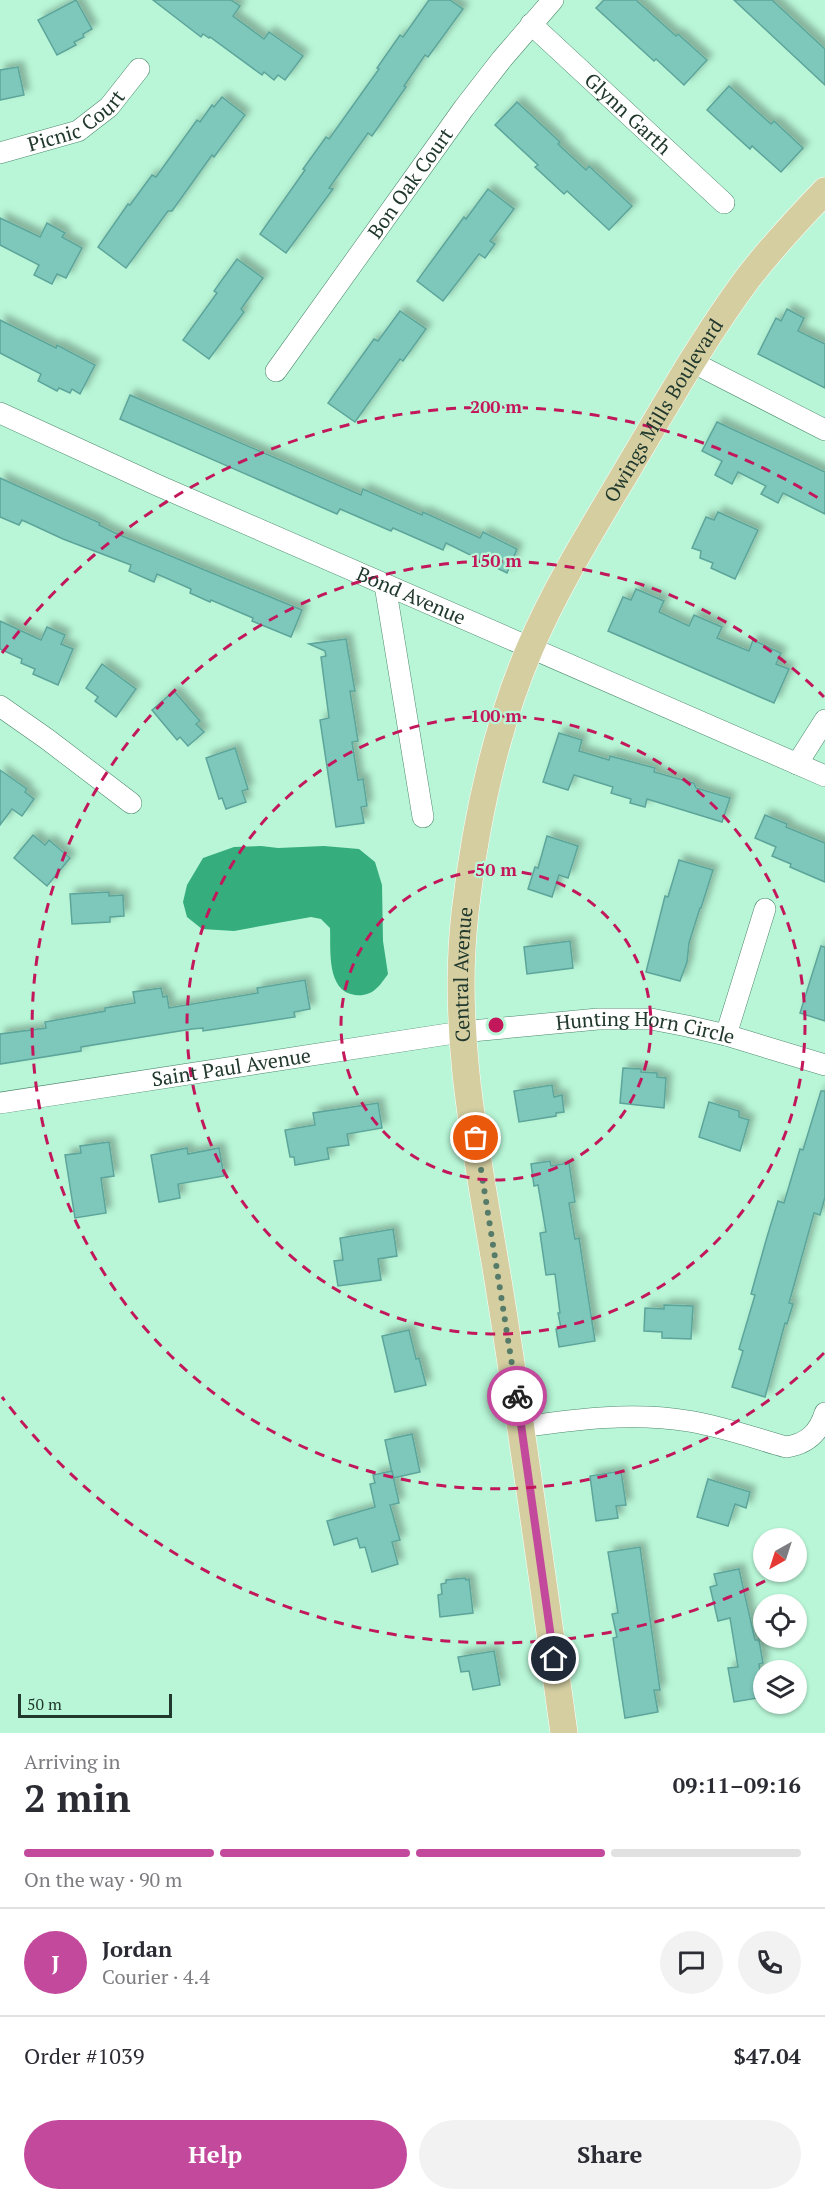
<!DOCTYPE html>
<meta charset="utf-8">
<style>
:root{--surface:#fff;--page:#f2f2f3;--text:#2b2b33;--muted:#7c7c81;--line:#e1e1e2;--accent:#c3499c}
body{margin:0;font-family:"PT Serif",serif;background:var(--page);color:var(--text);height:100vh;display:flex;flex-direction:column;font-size:22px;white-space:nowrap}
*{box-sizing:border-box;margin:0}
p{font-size:20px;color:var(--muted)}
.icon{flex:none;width:33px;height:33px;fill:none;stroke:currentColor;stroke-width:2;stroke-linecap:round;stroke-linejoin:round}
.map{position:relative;height:1733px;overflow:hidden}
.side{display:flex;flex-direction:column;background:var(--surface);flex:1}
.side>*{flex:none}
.needle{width:39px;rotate:219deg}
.controls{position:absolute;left:753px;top:1528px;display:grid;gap:12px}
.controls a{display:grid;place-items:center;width:54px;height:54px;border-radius:50%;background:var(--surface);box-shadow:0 2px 4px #0004;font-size:30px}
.scale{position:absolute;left:18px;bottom:15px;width:154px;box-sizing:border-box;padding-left:6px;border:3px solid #21392d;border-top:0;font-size:16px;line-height:21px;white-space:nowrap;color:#21392d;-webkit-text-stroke:4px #b8f6d7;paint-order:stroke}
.pin{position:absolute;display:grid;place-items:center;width:51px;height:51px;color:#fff;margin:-26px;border:3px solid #fff;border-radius:50%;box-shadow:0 2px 6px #0007}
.courier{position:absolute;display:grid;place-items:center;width:60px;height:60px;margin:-30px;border:4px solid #c3499c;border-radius:50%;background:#fff;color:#222;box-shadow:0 2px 8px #0007}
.headline em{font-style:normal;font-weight:600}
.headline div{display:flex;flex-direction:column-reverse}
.headline{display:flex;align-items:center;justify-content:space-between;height:102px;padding:0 24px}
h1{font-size:39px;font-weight:600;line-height:45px}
.bar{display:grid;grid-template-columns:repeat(4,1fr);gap:9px 6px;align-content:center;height:72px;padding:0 24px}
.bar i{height:8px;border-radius:4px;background:var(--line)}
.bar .active{background:var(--accent)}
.bar p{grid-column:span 4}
.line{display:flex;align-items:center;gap:15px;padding:0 24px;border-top:2px solid var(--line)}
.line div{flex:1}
.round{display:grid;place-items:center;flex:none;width:63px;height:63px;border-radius:32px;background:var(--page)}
.cta{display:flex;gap:12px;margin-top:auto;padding:12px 24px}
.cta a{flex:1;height:69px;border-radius:36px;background:var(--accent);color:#fff;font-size:24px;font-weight:600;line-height:69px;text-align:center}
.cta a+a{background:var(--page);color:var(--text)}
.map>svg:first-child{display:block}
.water{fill:#35ad7d}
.building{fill:#7ec7bb;stroke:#5da59a;stroke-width:1.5;filter:url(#shadow)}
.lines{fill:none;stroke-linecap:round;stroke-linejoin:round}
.minor-casing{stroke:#4d886c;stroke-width:22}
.major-casing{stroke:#fff;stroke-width:28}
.minor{stroke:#fff;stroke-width:21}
.major{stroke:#d4cea1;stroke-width:27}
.done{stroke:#567b68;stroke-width:6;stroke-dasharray:0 10.8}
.route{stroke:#c3499c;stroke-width:8}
.ring{fill:none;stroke:#c2185b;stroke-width:3;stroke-dasharray:10 8}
.labels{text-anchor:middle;stroke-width:4.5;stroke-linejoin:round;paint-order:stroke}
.street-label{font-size:20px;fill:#21392d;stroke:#b8f6d7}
.centre{fill:#c2185b;stroke:#b8f6d7;stroke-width:3}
.ring-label{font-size:18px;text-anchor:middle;font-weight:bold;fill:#c2185b;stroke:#b8f6d7;stroke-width:4.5;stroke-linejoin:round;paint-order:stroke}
</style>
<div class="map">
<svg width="825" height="1733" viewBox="0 0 825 1733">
<defs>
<filter id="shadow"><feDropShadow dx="5.5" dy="-5.5" stdDeviation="3" flood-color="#0004"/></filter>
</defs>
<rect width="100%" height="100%" fill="#b8f6d7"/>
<path class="water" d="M261,846L278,848L324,846L359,849L375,862L382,885L383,941L388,974C379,987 372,997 355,995C326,991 331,950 330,928L321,919L311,917L234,931L202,929L187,917L183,902L187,885L203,858L234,847Z"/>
<g class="building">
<polygon points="76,0 92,29 83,34 84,37 74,42 76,45 57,55 38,20"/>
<polygon points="153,0 231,0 240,6 233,16 264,39 269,32 303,56 285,80 278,75 274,80 264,72 262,75 210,37 209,38 203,34 201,37"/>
<polygon points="429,0 450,0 463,9 428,57 425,55 404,86 406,87 372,136 368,133 329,188 333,189 286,253 260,234 305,170 303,169 326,137 329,139 379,69 377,68 400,35 403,37"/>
<polygon points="604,0 636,0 676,36 678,34 707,60 684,85 656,59 654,61 596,8"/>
<polygon points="734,0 772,0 825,49 825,85"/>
<polygon points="18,67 24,95 0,100 0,70"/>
<polygon points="729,86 771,124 774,121 803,148 781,172 752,146 750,149 707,110"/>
<polygon points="222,97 245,115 214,157 212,155 172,211 168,211 126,268 98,247 128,204 130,205 152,175 156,177 197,120 200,122 212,105 214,107"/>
<polygon points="517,102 560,142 558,144 586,170 589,166 632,206 609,230 567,191 564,194 535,167 538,165 495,125"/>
<polygon points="488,189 514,209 490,241 495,244 485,258 479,254 443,301 417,281 464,217 466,219"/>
<polygon points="0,218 40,237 47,223 65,233 62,237 82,248 66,278 57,274 52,284 34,275 39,265 0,245"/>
<polygon points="237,259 263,278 241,309 244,312 209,359 183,340 217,293 214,291"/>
<polygon points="787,309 804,318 798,331 825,344 825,388 758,354 776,318 781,321"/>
<polygon points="400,311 426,329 403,361 400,359 355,422 328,403 374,339 378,341"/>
<polygon points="0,320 56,348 57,345 95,365 80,394 72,389 70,393 59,388 57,391 38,381 41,374 0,353"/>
<polygon points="130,395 361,495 363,489 422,515 423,512 480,538 483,532 517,549 507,573 446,543 443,550 393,528 391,531 340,509 337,514 120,419"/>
<polygon points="717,422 825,472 825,514 783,493 778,503 761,494 766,486 738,472 732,484 715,475 722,461 702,451"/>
<polygon points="0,478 100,523 99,525 115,533 302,610 291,637 252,621 253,618 211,600 210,602 190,593 191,589 157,574 154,582 129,571 131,565 63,539 22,520 19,525 0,517"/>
<polygon points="718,512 758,530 735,579 711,568 713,563 700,558 701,551 692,548 706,517 714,520"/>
<polygon points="636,589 664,601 659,612 689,626 694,615 722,627 717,638 749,651 753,640 781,653 776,664 789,669 774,703 608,631 623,597 631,600"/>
<polygon points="0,621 41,640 47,627 65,635 61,644 73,649 58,685 33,674 35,669 21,663 22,659 0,649"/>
<polygon points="346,639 355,691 350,691 358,741 352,742 358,780 363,779 367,806 361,807 364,823 336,827 320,720 329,718 321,657 326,656 325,651 309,644"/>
<polygon points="102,664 136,689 116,717 95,701 98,697 86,688"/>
<polygon points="174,691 200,721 196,724 204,732 188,746 180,737 177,740 152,710"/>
<polygon points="559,733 582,740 579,751 609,760 610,756 655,768 654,772 694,783 696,788 730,798 722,822 647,799 645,807 630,803 631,799 611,793 613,787 574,775 568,790 543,782"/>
<polygon points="235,748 248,789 242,791 246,802 226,809 222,798 219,799 206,758"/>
<polygon points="0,770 27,789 25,792 34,799 22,816 12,809 0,825"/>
<polygon points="765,815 787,824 786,827 825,843 825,882 790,867 791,864 772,856 776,847 755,838"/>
<polygon points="33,835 45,845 49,840 70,858 47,886 14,858"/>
<polygon points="547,836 578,846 568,878 559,875 552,897 528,889 535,867 538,868"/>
<polygon points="679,860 713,870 701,908 700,908 689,943 687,962 680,981 646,972 665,896 668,897"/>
<polygon points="109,892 109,896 123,895 124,916 110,917 110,922 72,924 70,894"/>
<polygon points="570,941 573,968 527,974 524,947"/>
<polygon points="821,946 825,947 825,1021 800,1013"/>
<polygon points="305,980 310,1009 294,1012 295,1017 203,1031 203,1028 192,1029 81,1047 81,1051 0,1064 0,1034 46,1028 45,1022 105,1011 105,1008 135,1003 133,992 161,988 163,997 167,996 169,1008 258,993 257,988"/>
<polygon points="623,1068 641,1069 641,1072 657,1073 657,1077 666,1078 664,1108 620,1103"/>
<polygon points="552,1085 554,1097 562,1095 564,1112 556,1113 556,1116 519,1122 514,1091"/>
<polygon points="821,1091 825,1091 825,1197 820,1215 814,1213 789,1303 793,1304 787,1324 785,1323 765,1397 732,1387 743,1351 739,1349 755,1295 751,1294 767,1237 778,1201 784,1203 800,1149 803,1150"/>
<polygon points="709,1102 739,1111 739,1117 749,1120 740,1151 699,1137"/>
<polygon points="378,1103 382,1128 347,1134 349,1145 327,1148 329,1159 295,1165 294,1157 290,1157 285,1130 315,1125 313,1113"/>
<polygon points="109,1142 114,1176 101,1178 106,1213 75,1218 65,1155 81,1153 80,1146"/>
<polygon points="187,1148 188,1154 219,1148 224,1176 178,1184 180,1198 159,1202 151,1155"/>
<polygon points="550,1161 551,1166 569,1163 575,1202 569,1203 575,1239 579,1238 595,1341 559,1347 556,1329 561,1328 558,1313 560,1313 555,1274 546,1275 540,1233 546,1232 538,1185 534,1186 531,1164"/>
<polygon points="393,1229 397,1256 378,1259 381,1280 338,1286 334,1261 343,1260 340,1238"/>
<polygon points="664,1305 693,1306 691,1339 662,1338 662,1332 644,1331 645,1308 664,1309"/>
<polygon points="409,1330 416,1359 419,1358 426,1385 395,1392 382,1336"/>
<polygon points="412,1434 420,1472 393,1478 385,1440"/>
<polygon points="392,1471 399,1503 390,1505 400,1540 392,1542 398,1564 372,1572 365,1547 360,1548 357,1538 334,1545 327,1521 375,1507 370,1484 375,1483 373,1475"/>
<polygon points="621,1471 626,1505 616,1506 618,1518 596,1521 590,1476"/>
<polygon points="708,1479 750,1492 746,1508 735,1504 728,1526 697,1517"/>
<polygon points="640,1547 660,1690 654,1690 658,1712 625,1718 613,1638 617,1637 612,1614 618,1613 608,1552"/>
<polygon points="739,1569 755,1640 759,1640 763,1663 759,1664 764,1697 734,1702 728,1668 738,1667 730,1618 718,1621 710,1587 717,1585 714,1574"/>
<polygon points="465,1578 466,1580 469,1579 473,1613 440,1617 438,1595 442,1594 441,1584 446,1583 446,1580"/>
<polygon points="494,1651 500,1685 473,1690 469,1671 461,1672 458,1657"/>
</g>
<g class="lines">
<defs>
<g id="minor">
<path id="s1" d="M531,24L724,203"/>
<path id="s2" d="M0,153L78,131L109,107L139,69"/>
<polyline points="692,362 825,430"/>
<path id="s3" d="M276,371L464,108L502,59L553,0"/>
<path id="s4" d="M0,413L157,485L825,776"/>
<polyline points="385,585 423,817"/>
<polyline points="0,706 47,739 131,803"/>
<polyline points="797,764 825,720"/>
<polyline points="726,1035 765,909"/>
<path id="s5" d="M0,1103L461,1032L598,1019H651L687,1026L726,1035L825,1065"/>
<path d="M522,1427C577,1419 632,1412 688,1421C721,1426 754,1438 786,1447C807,1444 819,1433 825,1413"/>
</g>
<g id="major">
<path id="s6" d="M564,1733C544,1588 524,1443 501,1299C481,1171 450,1042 465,913C475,825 495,730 530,648C557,585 594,526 629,467C667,403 704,337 748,278C772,247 798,219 825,191"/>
</g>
</defs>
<use href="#minor" class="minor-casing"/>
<use href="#major" class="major-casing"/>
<use href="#minor" class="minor"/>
<use href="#major" class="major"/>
</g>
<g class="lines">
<polyline class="done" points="476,1138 517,1396"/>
<polyline class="route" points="517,1396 554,1659"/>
</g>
<g class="ring">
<circle cx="496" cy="1025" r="155"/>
<circle cx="496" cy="1025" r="309"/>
<path d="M824 1353A464 464 0 1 1 824 697"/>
<path d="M781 1573A618 618 0 0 1 2 1397M2 653A618 618 0 0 1 823 501"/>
</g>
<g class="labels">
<g class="street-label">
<text dy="7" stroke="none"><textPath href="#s1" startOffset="132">Glynn Garth</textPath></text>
<text dy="7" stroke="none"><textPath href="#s2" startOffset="84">Picnic Court</textPath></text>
<text dy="7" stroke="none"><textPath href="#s3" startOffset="231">Bon Oak Court</textPath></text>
<text dy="7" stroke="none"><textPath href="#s6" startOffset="1374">Owings Mills Boulevard</textPath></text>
<text dy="7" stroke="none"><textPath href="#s4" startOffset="450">Bond Avenue</textPath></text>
<text dy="7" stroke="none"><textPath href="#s6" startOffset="766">Central Avenue</textPath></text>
<text dy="7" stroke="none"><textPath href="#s5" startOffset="652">Hunting Horn Circle</textPath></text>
<text dy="7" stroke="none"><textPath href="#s5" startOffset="234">Saint Paul Avenue</textPath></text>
</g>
</g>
<circle cx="496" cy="1025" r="9" class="centre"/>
<g class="ring-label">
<text x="496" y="413">200 m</text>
<text x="496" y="567">150 m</text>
<text x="496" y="722">100 m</text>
<text x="496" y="876">50 m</text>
</g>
</svg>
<div class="controls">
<a><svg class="needle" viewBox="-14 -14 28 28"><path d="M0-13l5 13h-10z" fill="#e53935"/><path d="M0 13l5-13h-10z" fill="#7c7c81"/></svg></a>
<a><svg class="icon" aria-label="locate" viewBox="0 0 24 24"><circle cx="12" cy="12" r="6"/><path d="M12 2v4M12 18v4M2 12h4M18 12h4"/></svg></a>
<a><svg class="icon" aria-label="layers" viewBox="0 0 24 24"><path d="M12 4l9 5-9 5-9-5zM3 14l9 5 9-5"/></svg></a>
</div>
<div class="scale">50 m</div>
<div class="pin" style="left:476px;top:1138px;background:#ea580c"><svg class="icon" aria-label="bag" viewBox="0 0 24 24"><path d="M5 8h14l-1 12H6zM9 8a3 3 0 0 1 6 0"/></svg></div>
<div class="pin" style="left:554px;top:1659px;background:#1f2937"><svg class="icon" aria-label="home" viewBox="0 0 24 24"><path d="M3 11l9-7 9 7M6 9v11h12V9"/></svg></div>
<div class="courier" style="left:517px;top:1396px"><svg class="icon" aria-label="bike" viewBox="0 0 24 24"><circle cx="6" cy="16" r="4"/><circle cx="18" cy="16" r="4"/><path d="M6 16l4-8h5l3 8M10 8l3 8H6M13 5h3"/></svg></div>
</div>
<section class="side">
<div class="headline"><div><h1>2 min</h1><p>Arriving in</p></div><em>09:11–09:16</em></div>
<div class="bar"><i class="active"></i><i class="active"></i><i class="active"></i><i></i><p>On the way · 90 m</p></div>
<div class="line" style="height:108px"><b class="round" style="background:var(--accent);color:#fff">J</b><div><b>Jordan</b><p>Courier · 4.4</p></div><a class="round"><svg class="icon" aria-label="chat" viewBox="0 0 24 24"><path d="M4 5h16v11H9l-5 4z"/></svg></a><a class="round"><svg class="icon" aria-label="phone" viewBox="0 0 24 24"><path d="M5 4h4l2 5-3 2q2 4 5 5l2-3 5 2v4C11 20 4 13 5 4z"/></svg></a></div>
<div class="line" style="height:78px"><div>Order #1039</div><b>$47.04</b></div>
<div class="cta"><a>Help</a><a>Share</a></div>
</section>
